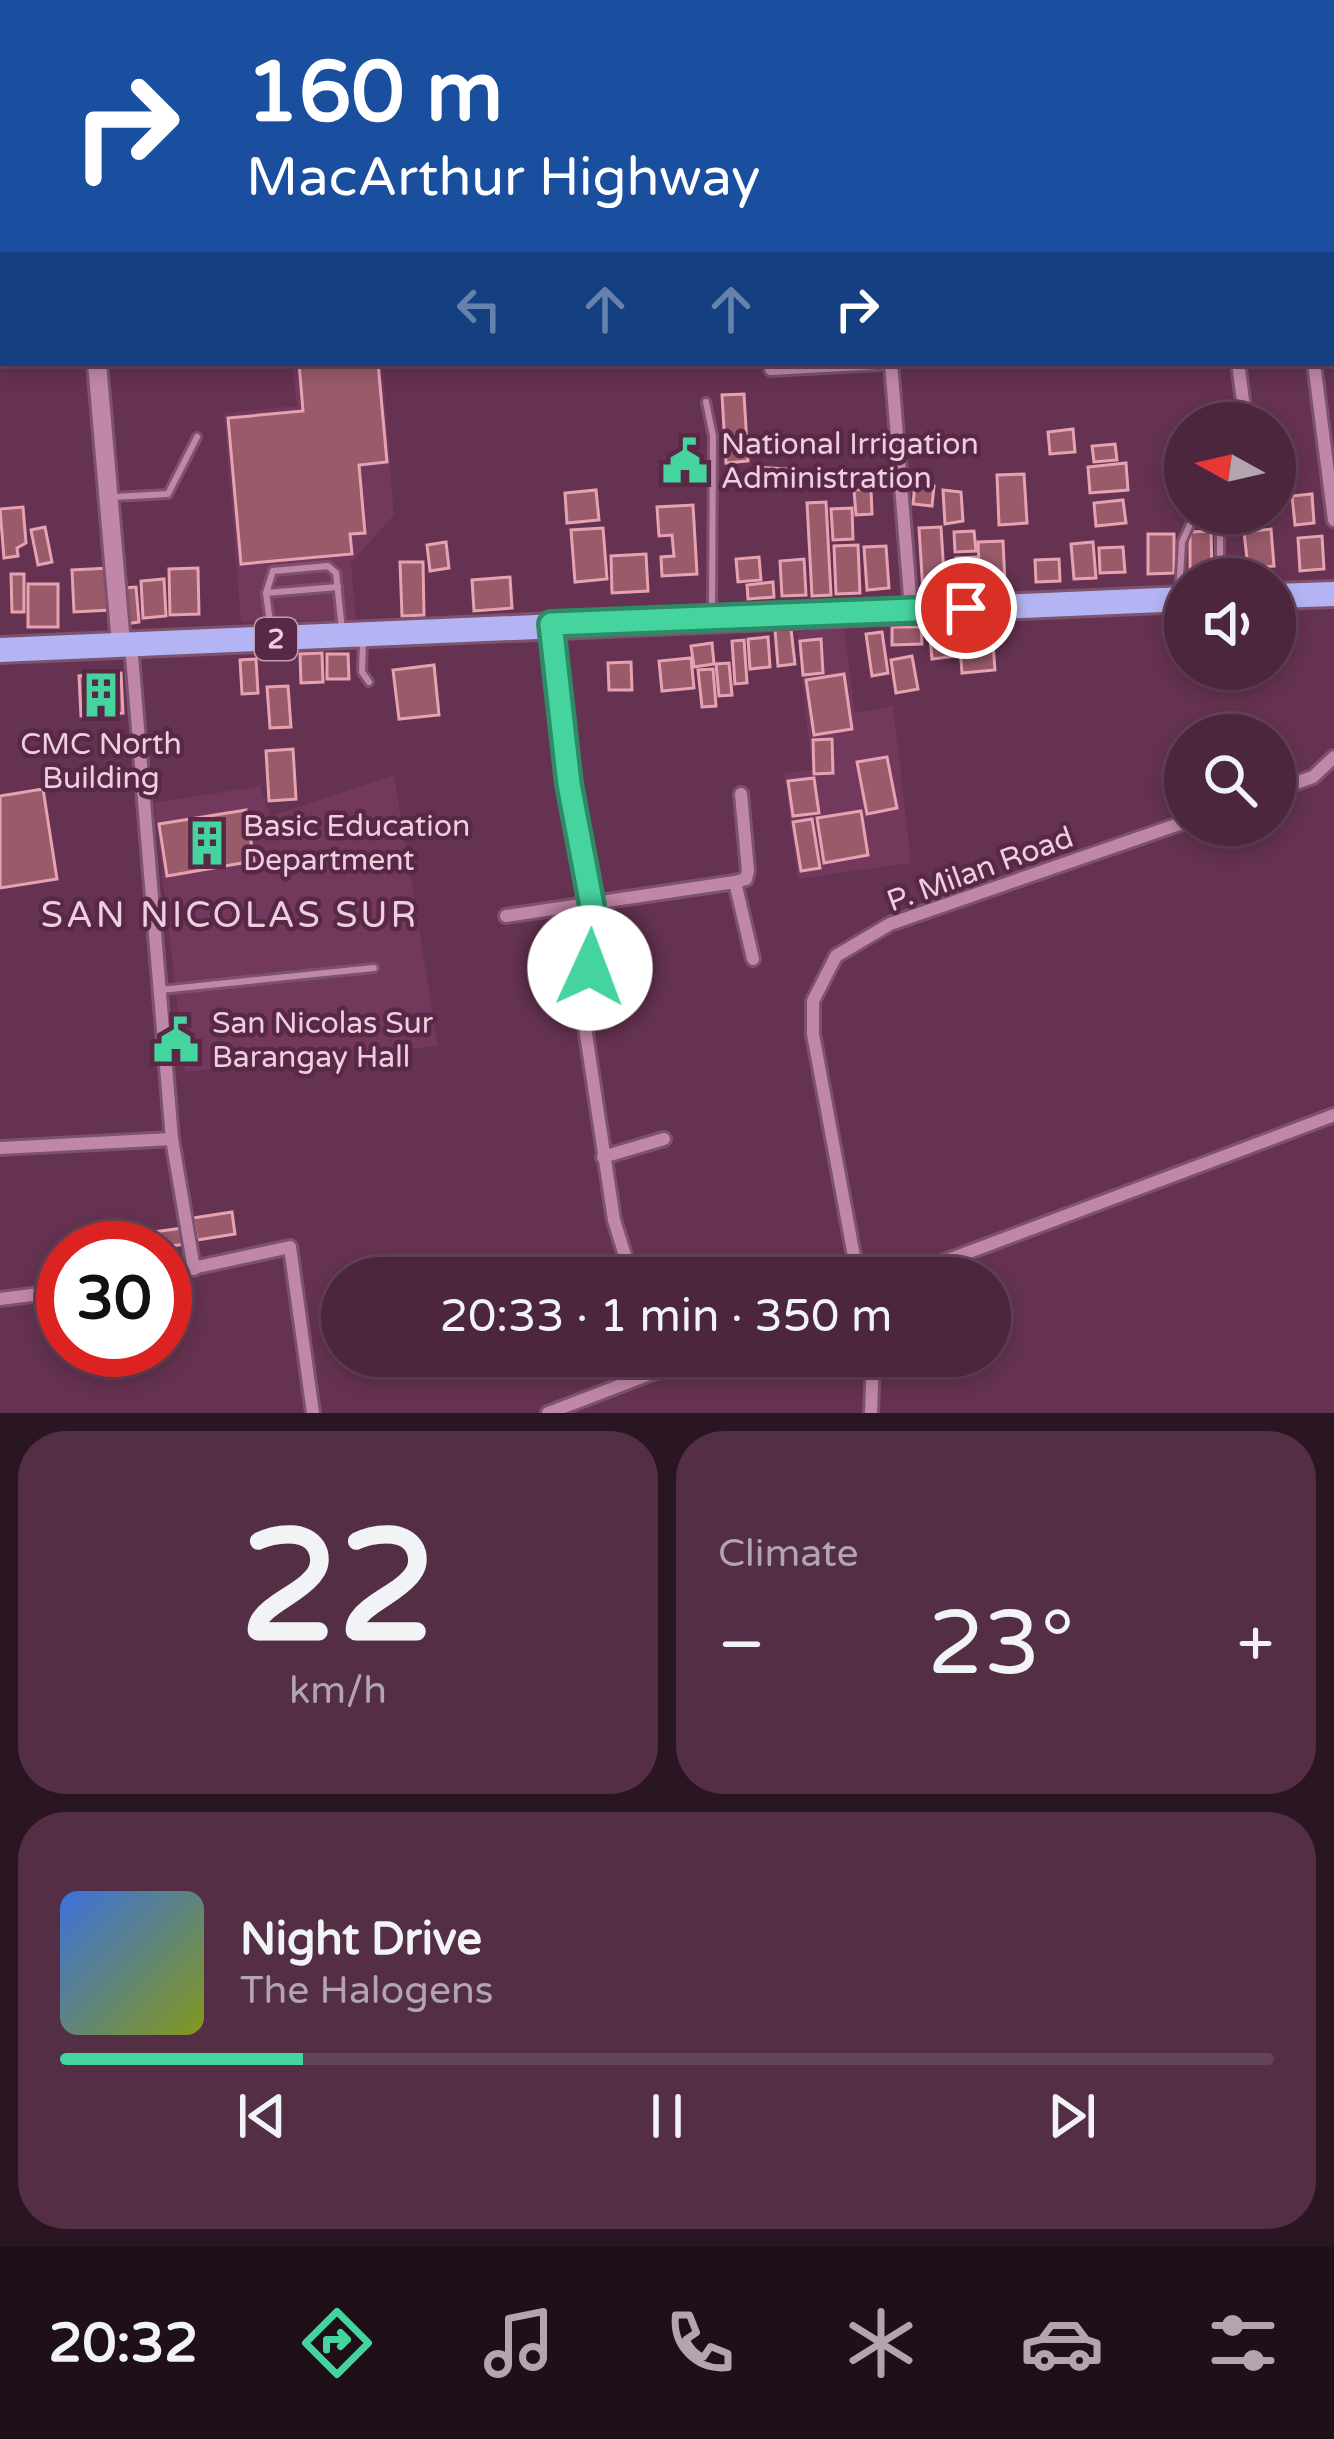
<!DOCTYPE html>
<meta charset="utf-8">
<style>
body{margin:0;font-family:"Varela Round",sans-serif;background:#532e44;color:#f1f3f6;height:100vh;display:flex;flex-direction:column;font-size:45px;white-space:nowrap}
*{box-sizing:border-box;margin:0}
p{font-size:39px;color:#b2a5b0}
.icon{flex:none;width:66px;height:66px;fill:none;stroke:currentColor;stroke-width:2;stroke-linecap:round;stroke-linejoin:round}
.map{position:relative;height:1413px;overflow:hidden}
.sheet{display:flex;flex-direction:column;gap:18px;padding:18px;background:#2a1522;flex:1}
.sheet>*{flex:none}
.hud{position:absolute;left:0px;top:0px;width:1335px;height:366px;box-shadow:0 6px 18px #0003,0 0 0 3px #634357;background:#1a4fa0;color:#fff;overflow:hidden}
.needle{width:78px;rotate:278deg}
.tools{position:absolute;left:1164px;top:402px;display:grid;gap:24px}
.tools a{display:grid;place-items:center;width:132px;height:132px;border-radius:50%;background:#4c263d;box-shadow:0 6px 18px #0003,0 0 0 3px #634357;font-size:60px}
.speed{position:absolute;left:36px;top:1221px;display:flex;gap:24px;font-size:60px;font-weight:700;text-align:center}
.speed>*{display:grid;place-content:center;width:156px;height:156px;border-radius:50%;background:#4c263d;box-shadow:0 6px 18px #0003,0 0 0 3px #634357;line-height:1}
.speed .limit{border:18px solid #d22;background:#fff;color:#111}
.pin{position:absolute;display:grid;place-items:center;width:102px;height:102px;color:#fff;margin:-51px;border:6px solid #fff;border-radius:50%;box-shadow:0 3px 12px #0007}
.me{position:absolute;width:132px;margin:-66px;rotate:2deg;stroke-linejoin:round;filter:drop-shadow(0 0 9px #0008)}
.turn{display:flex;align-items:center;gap:42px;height:252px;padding:0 48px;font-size:54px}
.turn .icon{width:156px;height:156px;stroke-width:2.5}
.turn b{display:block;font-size:84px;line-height:102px}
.lanes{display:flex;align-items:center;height:114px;padding:0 48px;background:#0003;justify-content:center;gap:60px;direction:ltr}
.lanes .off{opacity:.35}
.big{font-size:90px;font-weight:600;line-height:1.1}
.sheet .widget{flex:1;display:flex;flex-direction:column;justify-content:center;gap:18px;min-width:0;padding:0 42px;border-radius:48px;background:#532e44}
.sheet .dial{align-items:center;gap:0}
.dial b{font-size:156px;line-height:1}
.song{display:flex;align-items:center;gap:36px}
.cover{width:144px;height:144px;border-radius:18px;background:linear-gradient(135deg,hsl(220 70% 55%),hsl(70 70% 35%))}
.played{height:12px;border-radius:6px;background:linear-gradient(90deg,#46d49e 20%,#634357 20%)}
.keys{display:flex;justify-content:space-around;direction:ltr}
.heat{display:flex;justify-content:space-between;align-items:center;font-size:66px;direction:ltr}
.sheet .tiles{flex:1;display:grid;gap:18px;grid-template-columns:1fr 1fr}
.widget:last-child{grid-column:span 2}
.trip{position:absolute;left:321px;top:1257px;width:690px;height:120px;border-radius:60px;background:#4c263d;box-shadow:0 6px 18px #0003,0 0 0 3px #634357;font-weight:600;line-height:120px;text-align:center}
.tabs{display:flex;height:192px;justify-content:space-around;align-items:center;background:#1e0f18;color:#b2a5b0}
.tabs .icon{width:84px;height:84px}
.tabs .active{color:#46d49e}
.tabs b{font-size:54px;color:#f1f3f6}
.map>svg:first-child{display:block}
.built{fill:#73395d}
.building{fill:#995a6a;stroke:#e7a2b2;stroke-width:3}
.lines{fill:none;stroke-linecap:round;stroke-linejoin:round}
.lane-casing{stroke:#7d526d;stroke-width:12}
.street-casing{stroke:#7d526d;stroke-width:18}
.secondary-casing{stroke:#7d526d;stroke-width:24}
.highway-casing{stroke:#7d526d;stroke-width:30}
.lane{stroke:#c187a9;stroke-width:6}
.street{stroke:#c187a9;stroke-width:12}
.secondary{stroke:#c187a9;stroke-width:18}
.highway{stroke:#b4b4f4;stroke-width:24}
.route-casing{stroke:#2e8a67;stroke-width:30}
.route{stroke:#46d49e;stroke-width:21}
.labels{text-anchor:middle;stroke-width:9;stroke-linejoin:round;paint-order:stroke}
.shield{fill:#592846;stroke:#c19cb1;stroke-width:3}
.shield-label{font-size:27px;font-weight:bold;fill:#eecedf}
.poi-label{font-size:30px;fill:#eecedf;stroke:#592846;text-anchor:start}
.street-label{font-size:30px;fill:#eecedf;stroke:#592846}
.quarter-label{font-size:36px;letter-spacing:3px;fill:#eecedf;stroke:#592846}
</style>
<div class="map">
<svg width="1334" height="1413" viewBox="0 0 1334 1413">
<rect width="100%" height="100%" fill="#653251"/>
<g class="built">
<polygon points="292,363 382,363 394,515 351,563 356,620 241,621 224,413 297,406"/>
<polygon points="844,627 855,713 893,706 911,863 798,879 784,773 812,770 797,632"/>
<polygon points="394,775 438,1046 185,1072 154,803 260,786 271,816"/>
</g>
<g class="building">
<polygon points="299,363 378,363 387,462 359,465 365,533 350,534 352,554 241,564 228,418 303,411"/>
<polygon points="744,394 748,461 726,463 722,395"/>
<polygon points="1073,429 1075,452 1050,454 1048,432"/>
<polygon points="1115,444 1117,460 1094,462 1092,446"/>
<polygon points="1126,463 1128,490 1090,493 1088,467"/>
<polygon points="756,467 786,469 785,487 755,485"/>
<polygon points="1024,474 1027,523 999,525 997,475"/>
<polygon points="915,484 934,486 932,506 913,504"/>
<polygon points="871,489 872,514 856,515 854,490"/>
<polygon points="596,490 599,520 567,523 565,493"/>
<polygon points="943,490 961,492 963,521 945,524"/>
<polygon points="1312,494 1314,523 1295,525 1292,496"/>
<polygon points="1123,500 1126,523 1096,526 1094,503"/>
<polygon points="826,502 831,595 812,596 807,503"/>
<polygon points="693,505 697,574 662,576 661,557 674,556 672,535 659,536 657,507"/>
<polygon points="23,507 26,543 17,548 18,556 4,558 0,509"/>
<polygon points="852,508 853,539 833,540 831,509"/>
<polygon points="45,527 52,562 38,565 31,530"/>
<polygon points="941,527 945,590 923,592 919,528"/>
<polygon points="603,528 607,579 575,582 571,530"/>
<polygon points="1271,529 1274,566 1248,568 1244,532"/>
<polygon points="974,531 976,551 955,552 954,532"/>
<polygon points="1211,531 1212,571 1190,571 1190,532"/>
<polygon points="1148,534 1174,534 1174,573 1148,574"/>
<polygon points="1322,536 1324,569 1300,571 1298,538"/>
<polygon points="1003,541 1005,582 980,583 978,542"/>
<polygon points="446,542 449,568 430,571 427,545"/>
<polygon points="1093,542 1096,578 1074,579 1071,544"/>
<polygon points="858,545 860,593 836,594 834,546"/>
<polygon points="886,546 889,588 867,590 864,547"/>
<polygon points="1123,547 1125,572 1100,573 1099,548"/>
<polygon points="646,554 648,591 612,593 611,556"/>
<polygon points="759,557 761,580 738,582 736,559"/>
<polygon points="976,557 978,580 957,581 956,558"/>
<polygon points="804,559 806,595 782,596 780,561"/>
<polygon points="1059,559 1060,581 1036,582 1035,560"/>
<polygon points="400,562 423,562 424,615 402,616"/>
<polygon points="109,568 111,610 74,612 72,570"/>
<polygon points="198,568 199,614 170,615 169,569"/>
<polygon points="11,574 24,574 24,612 12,612"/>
<polygon points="510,577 512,608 474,611 472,580"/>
<polygon points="164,579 166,616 143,618 141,581"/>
<polygon points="773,582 774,597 748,599 747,585"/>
<rect x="28" y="584" width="30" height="43"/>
<polygon points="136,587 139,622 126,624 123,588"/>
<polygon points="892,627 921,627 922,644 892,645"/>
<polygon points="791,629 795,664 778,666 775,630"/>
<polygon points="992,631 995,670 962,673 959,633"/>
<polygon points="882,632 888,673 872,676 866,634"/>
<polygon points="954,636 956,656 932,659 930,638"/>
<polygon points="768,637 770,667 750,669 748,639"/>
<polygon points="821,639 823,673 803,675 800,641"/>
<polygon points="744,640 747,683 735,684 732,641"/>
<polygon points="712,643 714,664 694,667 691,646"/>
<polygon points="322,653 323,682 301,683 300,654"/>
<polygon points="327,654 348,654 349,679 327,679"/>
<polygon points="912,656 918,689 896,693 891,660"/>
<polygon points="691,658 694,688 662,691 659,661"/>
<polygon points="256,659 258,693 242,694 240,660"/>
<polygon points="631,662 632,690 609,690 608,663"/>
<polygon points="729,663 732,695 719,696 716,664"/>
<polygon points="434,665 439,715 399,719 393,670"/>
<polygon points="713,669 716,706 702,707 698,670"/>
<polygon points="121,673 123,713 81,716 79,676"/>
<polygon points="844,674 852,729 814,735 806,680"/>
<polygon points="288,686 291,727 270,728 267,687"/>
<polygon points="832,739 833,773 814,774 813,740"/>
<polygon points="293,749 296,799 269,801 266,751"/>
<polygon points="887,757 897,808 867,814 857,762"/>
<polygon points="814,778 819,813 793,816 788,781"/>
<polygon points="43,789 57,879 0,888 0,796"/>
<polygon points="246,810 254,861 167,876 159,824"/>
<polygon points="861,811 868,855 824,863 817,818"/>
<polygon points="812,819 820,868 801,871 793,822"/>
<polygon points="232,1212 235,1234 197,1240 193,1218"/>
<polygon points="183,1228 186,1244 155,1248 153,1232"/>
</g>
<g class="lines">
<g class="lane-casing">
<g id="lane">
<polyline points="706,402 713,436 712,614"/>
<polyline points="113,497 168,494 197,437"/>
<polyline points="266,593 338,587"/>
<polyline points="1179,593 1182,542 1193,518 1213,522 1220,531 1220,579"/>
<polyline points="271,630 266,593 273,571 328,566 336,573 342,630"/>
<polyline points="363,640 362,672 369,682"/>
<polyline points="160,990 374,968"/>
</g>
</g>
<g class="street-casing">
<g id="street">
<polyline points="1262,0 1263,3"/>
<polyline points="0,135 3,135"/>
<polyline points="1332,139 1334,139"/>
<polyline points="1332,309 1334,308"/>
<polyline points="891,363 911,609"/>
<polyline points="1238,363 1246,423"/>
<polyline points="1314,363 1334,520"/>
<polyline points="771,369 879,363"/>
<polyline points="551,624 569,784 592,906 585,1027 614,1220 632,1278"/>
<polyline points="131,644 172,1139 194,1269"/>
<polyline points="1275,790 1313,777 1334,757"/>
<polyline points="735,882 746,879 748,871 741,794"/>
<polyline points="506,916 735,882 753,959"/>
<polyline points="0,1148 172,1139"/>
<polyline points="603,1157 664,1139"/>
<polyline points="165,1274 290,1247 313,1413"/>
<polyline points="858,1278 813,1034 813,1001 836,956 890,924 1185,822"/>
<polyline points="900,1278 1334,1115"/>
<polyline points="0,1299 63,1291"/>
<polyline points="548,1413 697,1356"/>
<polyline points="871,1413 873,1356"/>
</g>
</g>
<g class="secondary-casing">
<g id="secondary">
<polyline points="34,0 35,3"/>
<polyline points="97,363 121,644"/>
</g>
</g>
<g class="highway-casing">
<g id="highway">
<polyline points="1275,596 1334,594"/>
<polyline points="0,650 1185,599"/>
</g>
</g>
<use href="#lane" class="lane"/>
<use href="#street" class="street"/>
<use href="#secondary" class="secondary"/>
<use href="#highway" class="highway"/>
</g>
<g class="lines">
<g class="route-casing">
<polyline id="route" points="590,968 592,906 569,784 551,624 966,608"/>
</g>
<use href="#route" class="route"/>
</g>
<defs>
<g id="civic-bare" transform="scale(3.6)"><path d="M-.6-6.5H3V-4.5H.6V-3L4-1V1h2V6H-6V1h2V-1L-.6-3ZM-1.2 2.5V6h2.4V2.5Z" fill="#46d49e" stroke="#592846" stroke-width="2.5" paint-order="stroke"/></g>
<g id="building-bare" transform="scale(3.6)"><path d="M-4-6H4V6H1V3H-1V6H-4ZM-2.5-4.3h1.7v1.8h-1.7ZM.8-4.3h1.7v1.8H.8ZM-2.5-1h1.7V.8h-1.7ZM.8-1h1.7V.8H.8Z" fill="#46d49e" stroke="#592846" stroke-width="2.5" paint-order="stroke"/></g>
</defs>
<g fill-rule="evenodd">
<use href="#civic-bare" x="685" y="461"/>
<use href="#building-bare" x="101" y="695"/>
<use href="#building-bare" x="207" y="843"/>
<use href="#civic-bare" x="176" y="1040"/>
</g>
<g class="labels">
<rect class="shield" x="255" y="618" width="42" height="42" rx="9"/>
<g class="shield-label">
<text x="276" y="648">2</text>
</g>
<g class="poi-label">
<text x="721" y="454">National Irrigation<tspan x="721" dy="34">Administration</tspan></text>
<text x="101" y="754" text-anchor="middle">CMC North<tspan x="101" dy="34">Building</tspan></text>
<text x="243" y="836">Basic Education<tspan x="243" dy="34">Department</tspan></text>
<text x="212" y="1033">San Nicolas Sur<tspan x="212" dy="34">Barangay Hall</tspan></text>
</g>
<g class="street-label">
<text transform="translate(980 869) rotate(-20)" y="10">P. Milan Road</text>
</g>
<g class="quarter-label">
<text x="230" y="927">SAN NICOLAS SUR</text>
</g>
</g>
</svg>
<div class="tools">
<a><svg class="needle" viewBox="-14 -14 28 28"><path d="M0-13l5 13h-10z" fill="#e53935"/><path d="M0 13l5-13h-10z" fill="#b2a5b0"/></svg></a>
<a><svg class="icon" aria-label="sound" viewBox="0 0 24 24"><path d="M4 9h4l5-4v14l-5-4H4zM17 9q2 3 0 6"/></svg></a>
<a><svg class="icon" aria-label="search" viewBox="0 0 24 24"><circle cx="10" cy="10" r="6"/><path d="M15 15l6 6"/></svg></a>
</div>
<div class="speed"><div class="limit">30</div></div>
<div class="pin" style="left:966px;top:608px;background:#d93025"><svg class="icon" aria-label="arrive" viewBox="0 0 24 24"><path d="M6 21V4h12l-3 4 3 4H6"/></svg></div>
<svg class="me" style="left:590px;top:968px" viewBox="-20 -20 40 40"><circle r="19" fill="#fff"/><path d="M0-13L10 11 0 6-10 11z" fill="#46d49e"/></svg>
<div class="trip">20:33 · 1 min · 350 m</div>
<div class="hud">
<div class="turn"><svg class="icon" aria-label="right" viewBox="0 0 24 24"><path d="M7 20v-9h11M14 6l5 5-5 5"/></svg><div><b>160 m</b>MacArthur Highway</div></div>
<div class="lanes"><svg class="icon off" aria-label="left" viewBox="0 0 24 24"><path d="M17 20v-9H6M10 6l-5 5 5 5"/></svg><svg class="icon off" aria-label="ahead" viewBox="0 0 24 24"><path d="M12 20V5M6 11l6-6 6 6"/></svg><svg class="icon off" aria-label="ahead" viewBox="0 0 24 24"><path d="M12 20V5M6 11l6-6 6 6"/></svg><svg class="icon" aria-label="right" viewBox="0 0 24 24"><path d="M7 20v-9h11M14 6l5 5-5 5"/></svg></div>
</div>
</div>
<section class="sheet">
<div class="tiles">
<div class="widget dial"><b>22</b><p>km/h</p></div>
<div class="widget"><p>Climate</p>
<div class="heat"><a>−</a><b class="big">23°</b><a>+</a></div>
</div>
<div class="widget">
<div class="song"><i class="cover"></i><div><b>Night Drive</b><p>The Halogens</p></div></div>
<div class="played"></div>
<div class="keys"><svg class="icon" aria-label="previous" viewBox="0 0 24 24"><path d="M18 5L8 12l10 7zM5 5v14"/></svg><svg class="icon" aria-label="pause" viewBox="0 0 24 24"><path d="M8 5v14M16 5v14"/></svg><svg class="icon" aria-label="next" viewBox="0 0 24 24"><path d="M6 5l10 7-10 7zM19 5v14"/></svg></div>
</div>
</div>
</section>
<nav class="tabs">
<b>20:32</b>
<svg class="icon active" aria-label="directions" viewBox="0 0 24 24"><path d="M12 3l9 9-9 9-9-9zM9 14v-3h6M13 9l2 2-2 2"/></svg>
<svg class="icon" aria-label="music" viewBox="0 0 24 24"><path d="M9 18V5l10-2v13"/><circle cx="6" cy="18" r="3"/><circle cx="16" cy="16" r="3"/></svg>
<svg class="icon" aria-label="phone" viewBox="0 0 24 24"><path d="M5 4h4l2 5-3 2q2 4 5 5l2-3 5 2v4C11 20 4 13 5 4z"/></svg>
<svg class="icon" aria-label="climate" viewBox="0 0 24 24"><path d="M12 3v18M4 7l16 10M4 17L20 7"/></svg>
<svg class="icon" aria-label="car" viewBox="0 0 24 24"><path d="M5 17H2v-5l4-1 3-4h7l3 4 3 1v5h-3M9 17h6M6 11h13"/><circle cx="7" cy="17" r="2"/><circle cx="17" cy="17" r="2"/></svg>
<svg class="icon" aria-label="filters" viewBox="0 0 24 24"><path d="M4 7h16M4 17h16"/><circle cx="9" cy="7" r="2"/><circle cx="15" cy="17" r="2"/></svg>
</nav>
